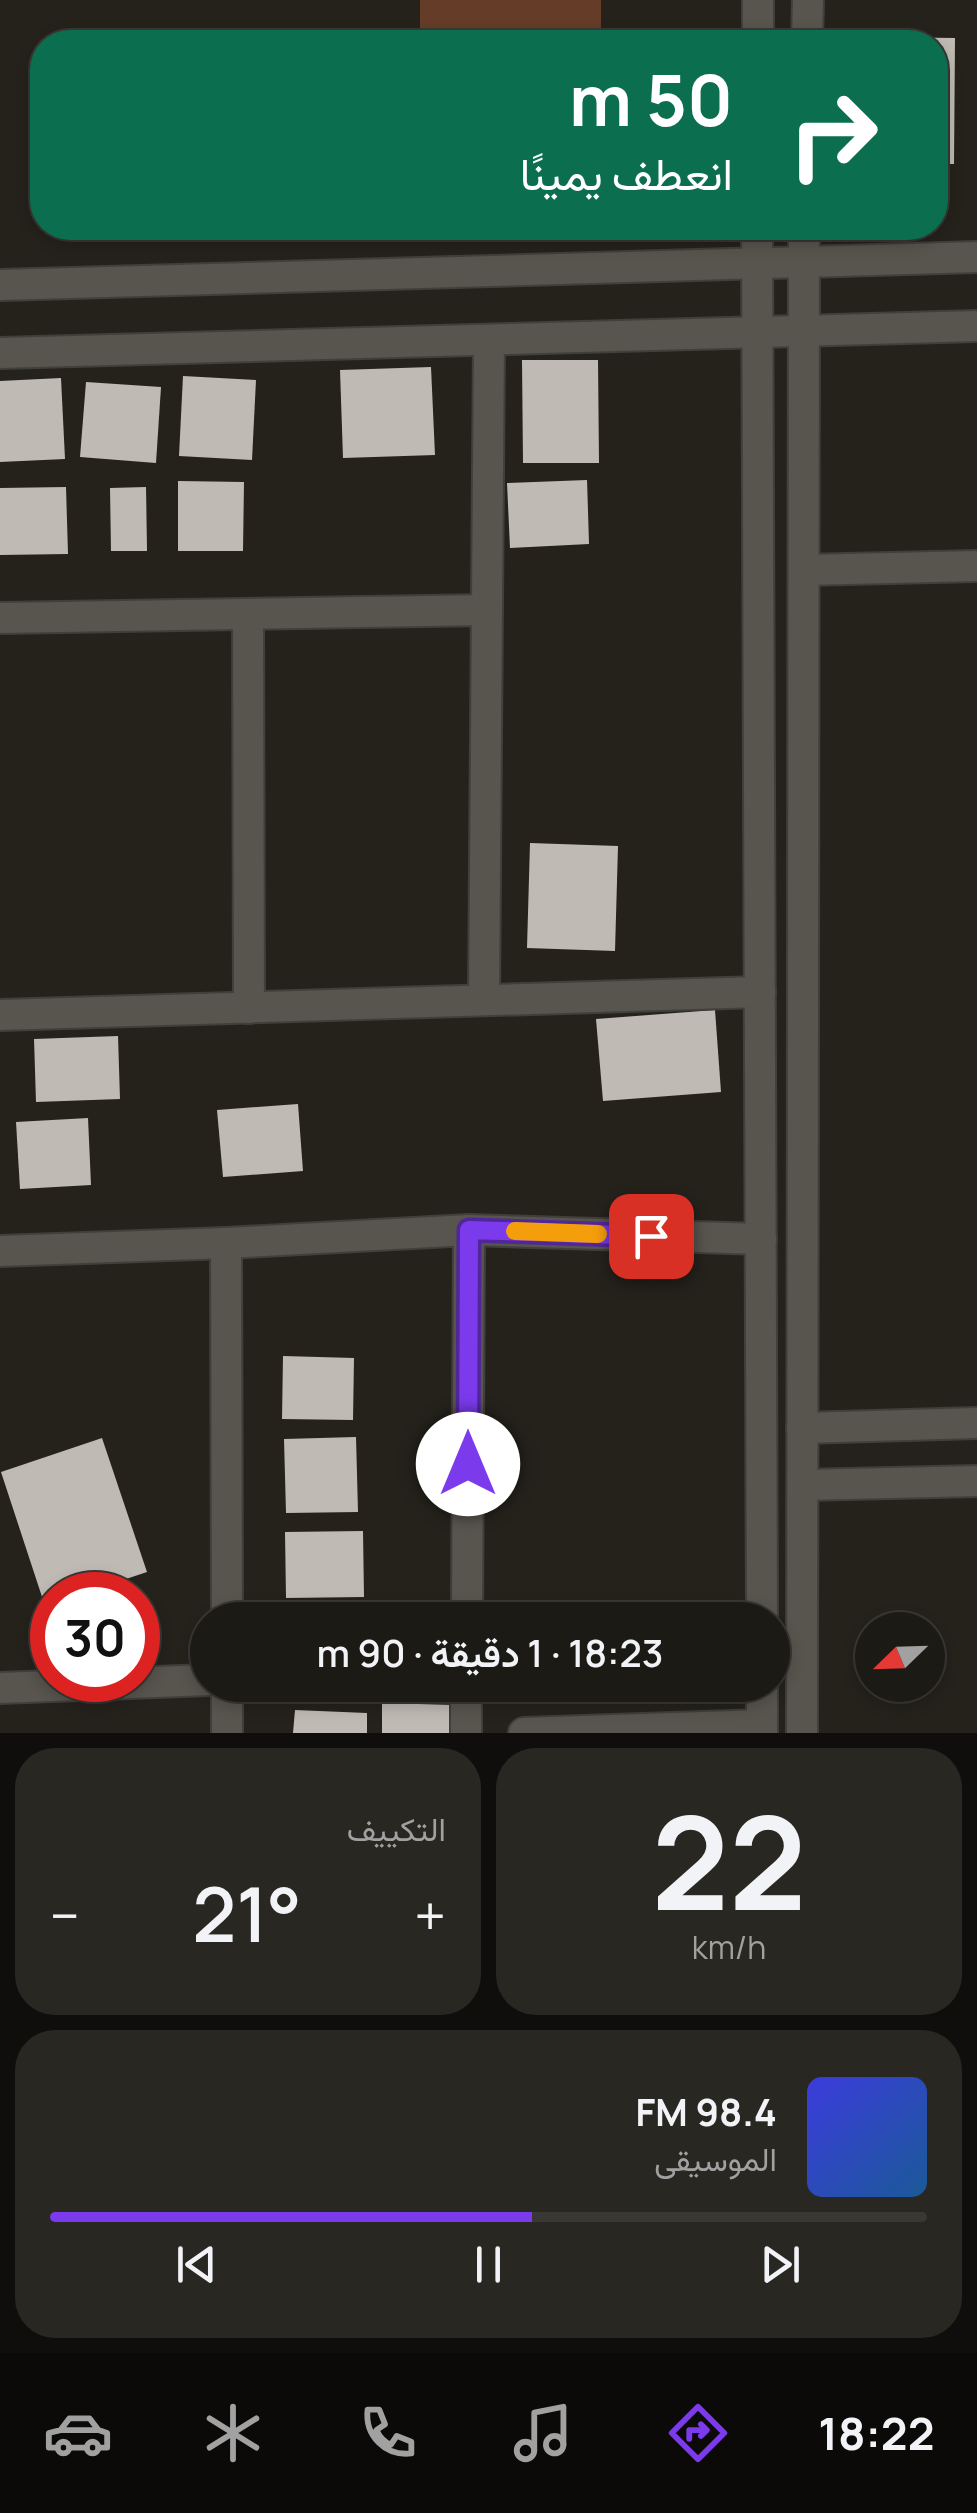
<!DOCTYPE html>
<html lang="ar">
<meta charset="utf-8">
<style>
body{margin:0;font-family:Manrope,Vazirmatn,sans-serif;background:#292722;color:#f1f3f6;direction:rtl;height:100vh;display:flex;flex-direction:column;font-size:38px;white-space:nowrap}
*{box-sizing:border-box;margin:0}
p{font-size:32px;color:#a0a1a0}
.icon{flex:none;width:55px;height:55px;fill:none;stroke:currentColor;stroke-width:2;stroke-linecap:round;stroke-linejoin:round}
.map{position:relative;height:1733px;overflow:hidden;direction:ltr}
.panel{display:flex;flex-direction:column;gap:15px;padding:15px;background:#0f0e0c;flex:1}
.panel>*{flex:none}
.top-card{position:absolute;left:30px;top:30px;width:918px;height:210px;border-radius:40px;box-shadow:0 5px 15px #0003,0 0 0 2px #3a3834;direction:rtl;background:#0b6e4f;color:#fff;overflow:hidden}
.needle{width:65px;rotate:247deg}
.buttons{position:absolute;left:855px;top:1612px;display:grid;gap:20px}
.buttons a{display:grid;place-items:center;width:90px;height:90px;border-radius:50%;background:#1c1a15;box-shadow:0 5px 15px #0003,0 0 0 2px #3a3834;font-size:50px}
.speed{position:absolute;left:30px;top:1572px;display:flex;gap:20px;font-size:50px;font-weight:700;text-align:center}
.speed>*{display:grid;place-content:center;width:130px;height:130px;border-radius:50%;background:#1c1a15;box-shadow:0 5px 15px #0003,0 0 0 2px #3a3834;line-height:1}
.speed .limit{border:15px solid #d22;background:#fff;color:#111}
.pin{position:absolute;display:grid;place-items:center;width:85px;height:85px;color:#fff;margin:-42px;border-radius:20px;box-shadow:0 5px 15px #0006}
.me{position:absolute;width:110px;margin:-55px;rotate:0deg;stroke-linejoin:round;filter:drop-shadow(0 0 8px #0008)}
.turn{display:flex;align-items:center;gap:35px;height:210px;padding:0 50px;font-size:45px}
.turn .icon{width:130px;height:130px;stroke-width:2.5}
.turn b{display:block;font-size:70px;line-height:85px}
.big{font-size:75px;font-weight:600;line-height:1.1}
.panel .widget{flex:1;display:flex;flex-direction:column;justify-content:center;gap:15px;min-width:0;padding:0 35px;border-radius:40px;background:#292722}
.panel .dial{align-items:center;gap:0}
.dial b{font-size:130px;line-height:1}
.song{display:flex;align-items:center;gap:30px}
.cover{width:120px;height:120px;border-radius:15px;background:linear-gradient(135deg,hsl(240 70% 55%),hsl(210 70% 35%))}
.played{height:10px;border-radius:5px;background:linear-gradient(90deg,#7c3aed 55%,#3a3834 55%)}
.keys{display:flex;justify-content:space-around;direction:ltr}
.heat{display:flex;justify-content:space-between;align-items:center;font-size:55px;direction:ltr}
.panel .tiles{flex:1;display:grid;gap:15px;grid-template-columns:1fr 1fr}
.widget:last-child{grid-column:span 2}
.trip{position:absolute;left:190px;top:1602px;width:600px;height:100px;border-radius:50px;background:#1c1a15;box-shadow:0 5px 15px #0003,0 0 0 2px #3a3834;font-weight:600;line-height:100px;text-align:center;direction:rtl}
.tabs{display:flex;height:160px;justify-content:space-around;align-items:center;background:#0b0a08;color:#a0a1a0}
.tabs .icon{width:70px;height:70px}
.tabs .selected{color:#7c3aed}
.tabs b{font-size:45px;color:#f1f3f6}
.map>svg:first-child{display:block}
.green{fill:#643c28}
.building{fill:#c0bab4}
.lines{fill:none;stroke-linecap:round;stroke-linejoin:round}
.minor-casing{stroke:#413f3b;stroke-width:34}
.minor{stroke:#58544e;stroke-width:30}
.route-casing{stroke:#51269a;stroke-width:25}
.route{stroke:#7c3aed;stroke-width:18}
.slow{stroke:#f59e0b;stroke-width:18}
</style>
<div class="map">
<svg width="977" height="1733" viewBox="0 0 977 1733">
<rect width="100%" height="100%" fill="#25221c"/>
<rect class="green" x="420" y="0" width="181" height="42"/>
<g class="building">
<polygon points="879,37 955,38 954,164 935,164 935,42 879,42"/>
<polygon points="522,360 598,360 599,463 523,463"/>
<polygon points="431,367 435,455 343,458 340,370"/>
<polygon points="183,376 256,380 252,460 179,456"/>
<polygon points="61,378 65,459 0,462 0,381"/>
<polygon points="86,382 161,387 156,463 80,457"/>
<polygon points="587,480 589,544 510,548 507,483"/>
<polygon points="178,481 244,482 243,551 178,551"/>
<polygon points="66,487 68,554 0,555 0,488"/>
<polygon points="146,487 147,551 111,551 110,488"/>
<polygon points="530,843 618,846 615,951 527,948"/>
<polygon points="715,1010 721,1092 603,1101 596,1019"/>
<polygon points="118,1036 120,1099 36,1102 34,1039"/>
<polygon points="298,1104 303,1171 223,1177 217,1110"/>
<polygon points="88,1118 91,1185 20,1189 16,1122"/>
<polygon points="283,1356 354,1358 353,1420 282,1419"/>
<polygon points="356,1437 358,1512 286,1513 284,1439"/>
<polygon points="102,1438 147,1572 78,1595 52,1595 52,1603 45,1606 1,1472"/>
<polygon points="363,1531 364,1597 286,1598 285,1532"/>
<polygon points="382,1703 454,1705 454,1733 382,1733"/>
<polygon points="295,1710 367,1713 367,1733 293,1733"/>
</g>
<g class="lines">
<g class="minor-casing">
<g id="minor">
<polyline points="758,42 758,0"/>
<polyline points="807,42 808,0"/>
<polyline points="757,228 762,1620"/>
<polyline points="0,285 977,257"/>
<polyline points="0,353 977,326"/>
<polyline points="804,570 977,566"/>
<polyline points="248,614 249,1008"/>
<polyline points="0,618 487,610"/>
<polyline points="484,1000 489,340"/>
<polyline points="0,1015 760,992"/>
<polyline points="226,1243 227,1620"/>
<polyline points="0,1251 226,1243 469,1230 761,1239"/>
<polyline points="802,1428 977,1423"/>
<polyline points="803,1485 977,1481"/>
<polyline points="467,1620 469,1230"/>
<polyline points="227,1685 227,1733"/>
<polyline points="762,1685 762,1733"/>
<polyline points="0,1688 208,1680"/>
<polyline points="466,1733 466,1685"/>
<polyline points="524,1733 762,1725"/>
<polyline points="802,1733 804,228"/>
</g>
</g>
<use href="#minor" class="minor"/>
</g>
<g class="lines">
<g class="route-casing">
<polyline id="route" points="468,1464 469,1230 651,1236"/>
</g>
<use href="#route" class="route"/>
<polyline class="slow" points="515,1231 598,1234"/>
</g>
</svg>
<div class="buttons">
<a><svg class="needle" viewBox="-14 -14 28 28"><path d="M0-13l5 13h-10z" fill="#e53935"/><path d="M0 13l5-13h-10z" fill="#a0a1a0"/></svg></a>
</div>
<div class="speed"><div class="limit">30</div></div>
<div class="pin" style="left:651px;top:1236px;background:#d93025"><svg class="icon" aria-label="arrive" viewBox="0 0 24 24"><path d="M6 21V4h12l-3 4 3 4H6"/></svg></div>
<svg class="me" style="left:468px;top:1464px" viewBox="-20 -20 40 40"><circle r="19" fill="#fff"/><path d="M0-13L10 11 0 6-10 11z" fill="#7c3aed"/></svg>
<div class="trip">18:23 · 1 دقيقة · 90 m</div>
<div class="top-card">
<div class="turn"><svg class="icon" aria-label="right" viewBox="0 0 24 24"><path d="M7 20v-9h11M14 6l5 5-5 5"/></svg><div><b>50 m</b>انعطف يمينًا</div></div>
</div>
</div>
<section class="panel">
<div class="tiles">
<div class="widget dial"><b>22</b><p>km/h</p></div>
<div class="widget"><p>التكييف</p>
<div class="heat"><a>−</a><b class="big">21°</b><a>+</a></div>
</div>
<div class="widget">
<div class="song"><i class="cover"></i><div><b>98.4 FM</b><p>الموسيقى</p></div></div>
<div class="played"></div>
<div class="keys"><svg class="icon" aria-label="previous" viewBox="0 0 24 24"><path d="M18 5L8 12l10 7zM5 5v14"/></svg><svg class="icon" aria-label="pause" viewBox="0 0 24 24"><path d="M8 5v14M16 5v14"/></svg><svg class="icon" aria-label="next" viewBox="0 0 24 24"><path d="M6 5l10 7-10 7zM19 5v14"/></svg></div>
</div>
</div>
</section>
<nav class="tabs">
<b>18:22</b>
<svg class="icon selected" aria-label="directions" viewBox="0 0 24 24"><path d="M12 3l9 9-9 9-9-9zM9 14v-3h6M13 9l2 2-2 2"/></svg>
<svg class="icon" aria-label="music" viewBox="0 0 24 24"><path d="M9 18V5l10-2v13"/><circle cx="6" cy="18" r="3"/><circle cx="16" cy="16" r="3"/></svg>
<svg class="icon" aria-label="phone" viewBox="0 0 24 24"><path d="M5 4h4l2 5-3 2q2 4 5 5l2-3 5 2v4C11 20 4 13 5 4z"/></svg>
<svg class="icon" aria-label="climate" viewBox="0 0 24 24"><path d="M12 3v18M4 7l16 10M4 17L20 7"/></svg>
<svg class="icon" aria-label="car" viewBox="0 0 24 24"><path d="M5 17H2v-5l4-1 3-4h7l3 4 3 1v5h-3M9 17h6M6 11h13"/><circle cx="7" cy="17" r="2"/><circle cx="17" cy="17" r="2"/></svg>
</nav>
